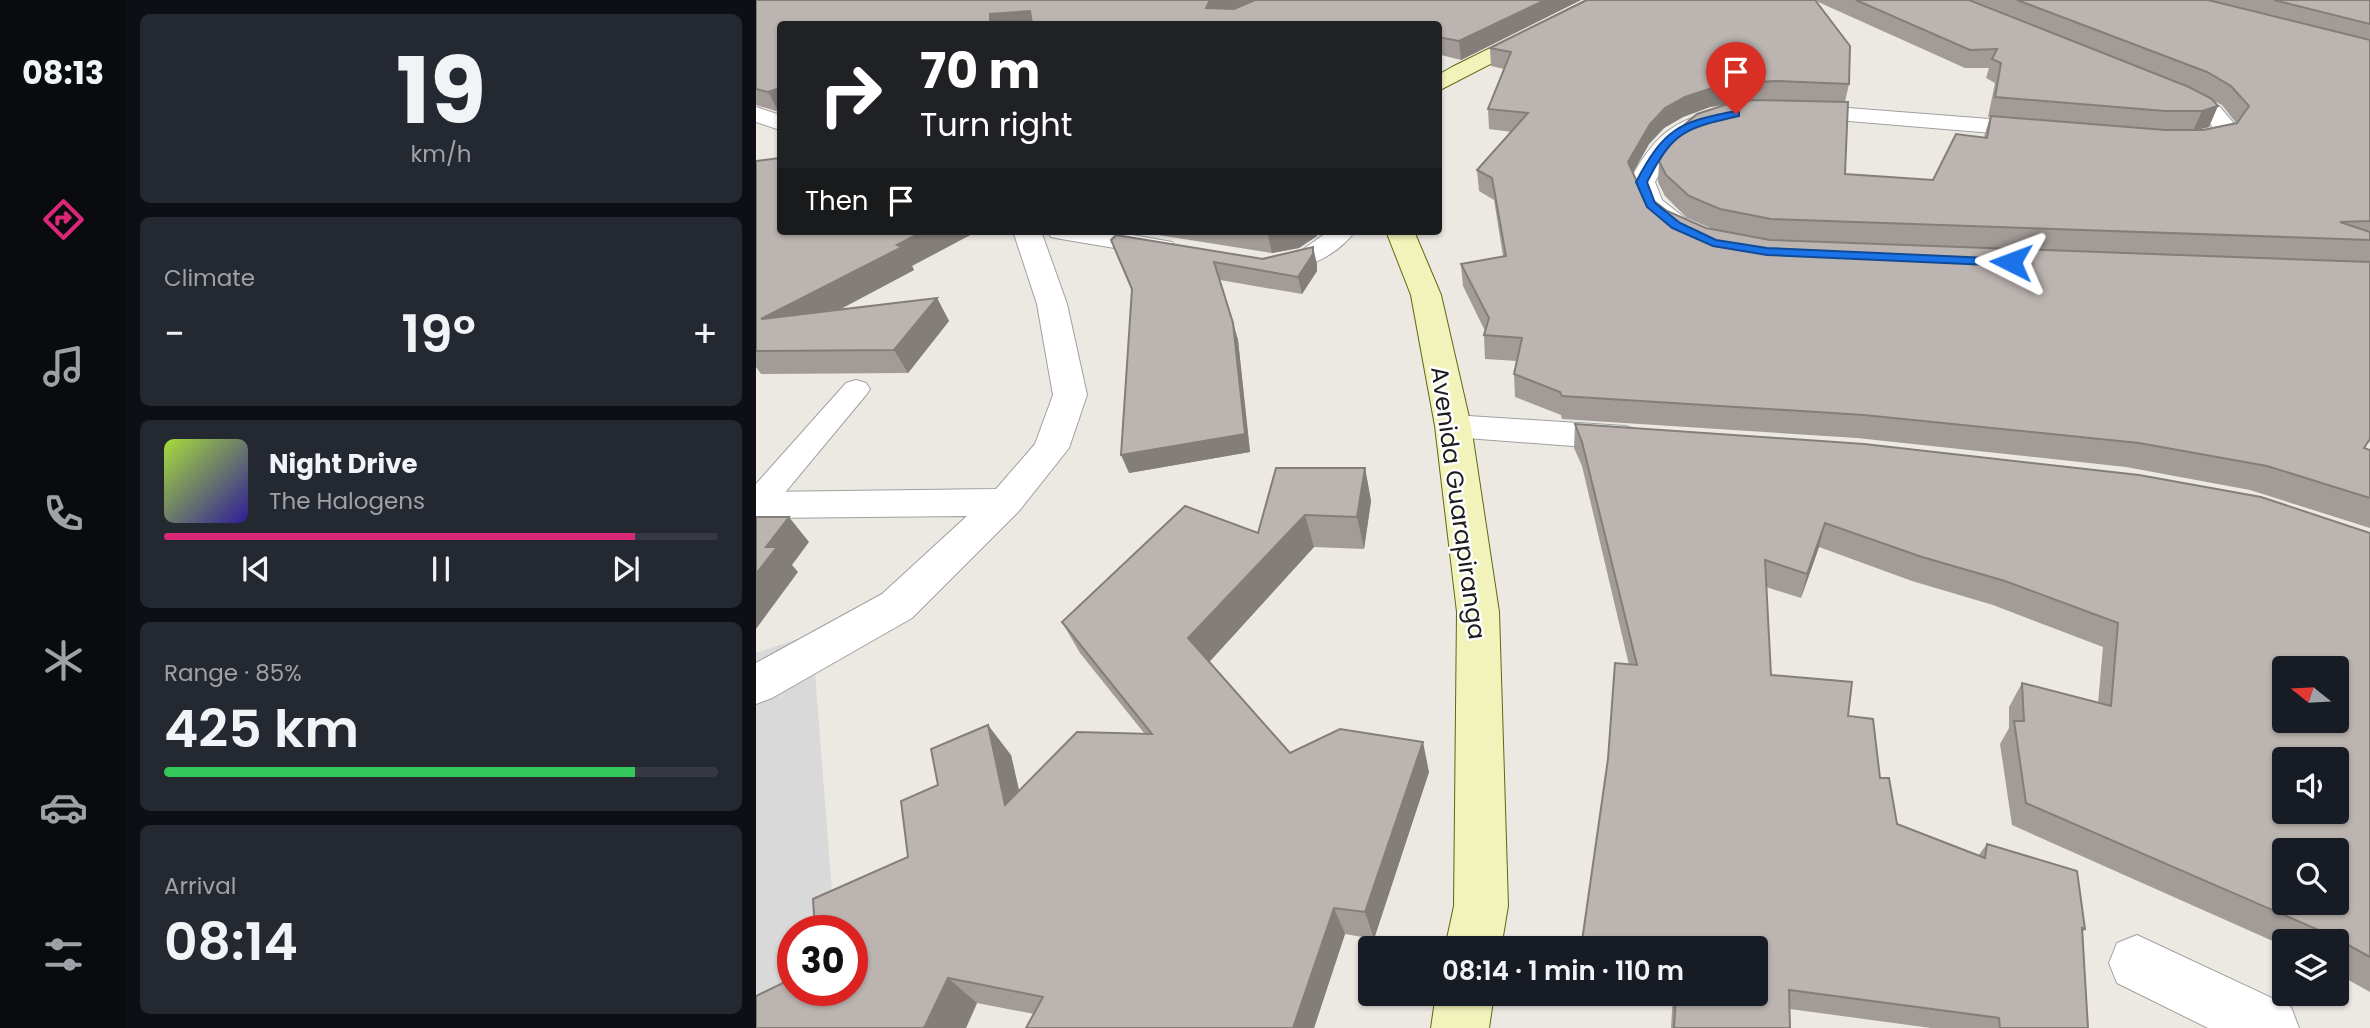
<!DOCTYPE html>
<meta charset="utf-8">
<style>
body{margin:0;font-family:Poppins,sans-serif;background:#242831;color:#f1f3f6;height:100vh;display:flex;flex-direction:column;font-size:26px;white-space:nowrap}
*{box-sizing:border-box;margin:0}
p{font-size:23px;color:#9ea1a6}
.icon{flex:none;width:38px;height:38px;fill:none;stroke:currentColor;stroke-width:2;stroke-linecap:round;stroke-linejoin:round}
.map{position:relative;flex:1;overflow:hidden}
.drawer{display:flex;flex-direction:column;gap:14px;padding:14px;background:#0d0f14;width:630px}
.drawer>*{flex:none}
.hud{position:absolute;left:21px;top:21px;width:665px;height:214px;border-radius:7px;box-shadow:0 2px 5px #0004;background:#202124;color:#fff;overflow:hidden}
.needle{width:46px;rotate:288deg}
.controls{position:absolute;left:1516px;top:656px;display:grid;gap:14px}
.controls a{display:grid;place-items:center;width:77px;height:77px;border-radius:7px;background:#171b24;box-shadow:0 2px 5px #0004;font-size:35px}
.speed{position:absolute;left:21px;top:915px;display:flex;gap:14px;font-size:35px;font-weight:700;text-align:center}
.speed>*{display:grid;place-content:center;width:91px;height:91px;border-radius:50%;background:#171b24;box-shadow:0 2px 5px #0004;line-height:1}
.speed .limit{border:10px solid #d22;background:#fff;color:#111}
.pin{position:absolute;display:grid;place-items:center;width:60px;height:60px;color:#fff;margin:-72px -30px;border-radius:50% 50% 50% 0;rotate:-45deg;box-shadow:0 0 7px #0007}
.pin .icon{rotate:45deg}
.me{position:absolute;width:77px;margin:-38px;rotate:273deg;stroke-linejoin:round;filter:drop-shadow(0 0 5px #0008)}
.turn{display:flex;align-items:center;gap:24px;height:147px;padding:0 28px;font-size:32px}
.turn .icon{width:91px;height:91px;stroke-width:2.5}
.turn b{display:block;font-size:49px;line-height:60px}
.then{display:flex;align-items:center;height:66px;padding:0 28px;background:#0003;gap:14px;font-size:26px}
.big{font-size:52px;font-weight:600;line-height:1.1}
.drawer .card{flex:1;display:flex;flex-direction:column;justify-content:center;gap:10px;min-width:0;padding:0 24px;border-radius:10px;background:#242831}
.drawer .dial{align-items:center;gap:0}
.dial b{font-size:91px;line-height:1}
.song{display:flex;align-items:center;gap:21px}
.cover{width:84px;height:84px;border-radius:10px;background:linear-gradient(135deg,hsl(80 70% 55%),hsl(250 70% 35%))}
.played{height:7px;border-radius:4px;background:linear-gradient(90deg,#db2777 85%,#363941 85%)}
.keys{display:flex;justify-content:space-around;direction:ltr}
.heat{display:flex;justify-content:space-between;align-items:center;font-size:38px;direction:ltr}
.charge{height:10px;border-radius:5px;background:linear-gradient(90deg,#34c759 85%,#363941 0)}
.trip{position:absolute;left:602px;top:936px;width:410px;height:70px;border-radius:7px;background:#171b24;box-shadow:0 2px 5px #0004;font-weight:600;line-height:70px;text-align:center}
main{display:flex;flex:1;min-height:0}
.tabs{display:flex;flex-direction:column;width:126px;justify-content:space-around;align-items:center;background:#090b0e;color:#9ea1a6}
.tabs .icon{width:49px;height:49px}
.tabs .selected{color:#db2777}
.tabs b{font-size:32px;color:#f1f3f6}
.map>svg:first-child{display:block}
.residential{fill:#dad9d9}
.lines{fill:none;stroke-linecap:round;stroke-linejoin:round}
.lane-casing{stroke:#a0a0a0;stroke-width:2}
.street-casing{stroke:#a0a0a0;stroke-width:2}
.secondary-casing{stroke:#626710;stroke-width:2}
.lane{fill:#fff;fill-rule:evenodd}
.street{fill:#fff;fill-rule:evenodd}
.secondary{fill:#f2f2bb;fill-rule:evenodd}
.wall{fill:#a29b97;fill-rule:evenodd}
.shaded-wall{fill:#847e7b}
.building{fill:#bcb4b0;stroke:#847e7b;stroke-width:2;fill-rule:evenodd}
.route{fill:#1a73e8;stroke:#114b97;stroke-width:2}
.labels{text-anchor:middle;stroke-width:5;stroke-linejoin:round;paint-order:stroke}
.street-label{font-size:24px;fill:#1c1c1c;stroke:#fff}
</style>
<main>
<nav class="tabs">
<b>08:13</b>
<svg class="icon selected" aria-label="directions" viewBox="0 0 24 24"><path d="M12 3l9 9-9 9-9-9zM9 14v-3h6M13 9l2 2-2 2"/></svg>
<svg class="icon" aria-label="music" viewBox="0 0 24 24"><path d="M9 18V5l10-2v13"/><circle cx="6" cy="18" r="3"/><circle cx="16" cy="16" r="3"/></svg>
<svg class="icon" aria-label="phone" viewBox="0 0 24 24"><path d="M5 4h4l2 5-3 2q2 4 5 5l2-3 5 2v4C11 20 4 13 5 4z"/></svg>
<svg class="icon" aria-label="climate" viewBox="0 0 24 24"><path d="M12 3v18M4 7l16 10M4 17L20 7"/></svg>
<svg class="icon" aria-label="car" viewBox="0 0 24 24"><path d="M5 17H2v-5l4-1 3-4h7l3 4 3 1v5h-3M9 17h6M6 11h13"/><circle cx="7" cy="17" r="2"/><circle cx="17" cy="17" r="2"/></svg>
<svg class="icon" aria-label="filters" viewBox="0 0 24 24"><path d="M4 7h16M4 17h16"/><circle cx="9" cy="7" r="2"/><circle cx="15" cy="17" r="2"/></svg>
</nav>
<section class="drawer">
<div class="card dial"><b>19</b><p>km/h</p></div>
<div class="card"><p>Climate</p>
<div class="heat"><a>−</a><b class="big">19°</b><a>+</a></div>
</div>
<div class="card">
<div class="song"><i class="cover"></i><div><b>Night Drive</b><p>The Halogens</p></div></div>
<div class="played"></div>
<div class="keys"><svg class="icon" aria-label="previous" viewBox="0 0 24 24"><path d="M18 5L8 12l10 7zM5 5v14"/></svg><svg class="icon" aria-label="pause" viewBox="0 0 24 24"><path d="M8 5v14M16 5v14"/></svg><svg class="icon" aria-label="next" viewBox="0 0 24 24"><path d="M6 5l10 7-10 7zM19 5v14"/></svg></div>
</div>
<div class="card"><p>Range · 85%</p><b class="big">425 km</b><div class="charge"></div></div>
<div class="card"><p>Arrival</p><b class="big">08:14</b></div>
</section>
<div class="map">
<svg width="1614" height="1028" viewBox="0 0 1614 1028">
<rect width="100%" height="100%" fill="#ece9e3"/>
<polygon class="residential" points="56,634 79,931 37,931 37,990 0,1028 0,653"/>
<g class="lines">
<g class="lane-casing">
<g id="lane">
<path d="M573 231H599C581 257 538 277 506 269L503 264 506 259 546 250Z"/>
<polygon points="100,380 110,383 114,389 110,395 12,513 0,517 0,484 90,383"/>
</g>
</g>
<g class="street-casing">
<g id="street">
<polygon points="1414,84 1464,107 1480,126 1470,141 1437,148 1413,146 1409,141 1413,136 1454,131 1456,126 1448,117 1406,96 1403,91 1406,86"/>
<polygon points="1041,104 1284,123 1292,125 1296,130 1292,135 1284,137 1033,116 1030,111 1033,106"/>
<polygon points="0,107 24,115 24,130 0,122"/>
<path d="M971 108 979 110 982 115 979 120C934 131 920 141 899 182L906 200 943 229 939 235C920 239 897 223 885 208 879 201 877 190 873 182 900 133 917 120 971 108Z"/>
<polygon points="257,231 285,231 311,304 331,395 313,448 263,511 156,618 16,698 0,704 0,663 126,594 211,516 0,518 0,492 240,489 279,444 297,395 281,304"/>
<polygon points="291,231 354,231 416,242 420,248 416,254 406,256 305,239 295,237"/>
<polygon points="697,415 869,426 882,430 887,438 882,446 869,450 697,437 685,434 679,426 685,418"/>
<polygon points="1381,935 1535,1007 1543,1028 1452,1028 1361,983 1353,963 1361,943"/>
</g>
</g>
<g class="secondary-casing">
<g id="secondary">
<polygon points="831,0 854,0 851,4 682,91 682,75 696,67"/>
<polygon points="630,231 658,231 685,295 715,426 743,612 752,906 745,948 689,948 698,906 701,612 679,426 655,295"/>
<polygon points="680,994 738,994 733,1028 675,1028"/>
</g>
</g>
<use href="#lane" class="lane"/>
<use href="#street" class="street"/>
<use href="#secondary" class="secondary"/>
</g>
<g class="wall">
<polygon points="0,0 825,0 705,60 685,55 682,57 682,24 24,24 24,111 23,112 0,105"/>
<path d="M831 0H1614V439L1608 448 1614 450V528L1494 490 1370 467 1101 438 806 419 805 415 759 397 758 374 761 361 729 359 728 335 729 331 707 286 705 264 747 256 738 200 723 191 721 170 756 132 733 129 732 109 748 69 735 66 734 48ZM1060 1 1209 68H1233L1230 78 1239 83 1232 117H1234L1228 137 1177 180 1089 174V102L1093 84ZM1456 100 1466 105 1480 123 1447 130H1441L1453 127ZM968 105 903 161 902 182 909 196 931 218 957 229 950 228 911 211 894 198 881 182 877 173 893 144 908 128 927 117 954 107Z"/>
<polygon points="0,161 156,266 158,270 83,310 181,298 193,321 152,373 5,374 0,367"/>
<polygon points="377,231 561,231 561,236 543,248 516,253"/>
<polygon points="355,240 507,259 561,264 561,271 546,294 464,280 482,340 494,452 373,473 376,291"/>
<polygon points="819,424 1614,533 1614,992 1580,973 1580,942 1528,942 1528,946 1256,825 1244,744 1253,728 1253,707 1266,683 1342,703 1347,647 1237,605 1156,581 1063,547 1045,598 1010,587 1015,675 1092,716 1124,778 1141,824 1222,856 1231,844 1329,929 1327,932 1332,1028 1175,1028 1034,1009 1034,1028 915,1028 917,994 999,994 873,665 826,466 818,448"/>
<polygon points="609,468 615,501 608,549 558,547 453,662 534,753 673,772 618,939 589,934 558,1028 270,1028 278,1014 221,1003 210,1028 0,1028 96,990 152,857 255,755 263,791 388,733 324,653 306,622 502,533"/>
</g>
<g class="shaded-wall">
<polygon points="454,0 499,0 458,18 450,8"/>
<polygon points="789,0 825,0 705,60 703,41"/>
<polygon points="274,11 279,24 234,24 234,14"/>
<polygon points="682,37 685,55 682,57"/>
<polygon points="987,83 984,102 954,107 927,117 908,128 893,144 871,183 872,162 894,124 909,108 929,97 956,88"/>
<polygon points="24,88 24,111 23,112 12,92"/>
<polygon points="1462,106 1453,127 1437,131 1446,111"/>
<polygon points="168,231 222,231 156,266 158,270 22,342 5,319"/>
<polygon points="511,231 561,231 561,236 543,248 516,253"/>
<polygon points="557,247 561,264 561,271 546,294 542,277"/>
<polygon points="181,298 193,321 152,373 138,350"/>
<polygon points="477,323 482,340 494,452 373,473 365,455"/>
<polygon points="609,468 615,501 608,549 601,517"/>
<polygon points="549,515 558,547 446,670 432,638"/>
<polygon points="33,517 53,542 36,565 42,572 0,629 0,574 10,547"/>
<polygon points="1069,523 1063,547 1045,598 1051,574"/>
<polygon points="232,725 255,755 273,834 249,805"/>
<polygon points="667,742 673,772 618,939 609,912"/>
<polygon points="578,908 589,934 558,1028 537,1028"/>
<polygon points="192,978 221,1003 210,1028 168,1028"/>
</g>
<g class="building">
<polygon points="0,0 454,0 450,8 478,9 499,0 789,0 703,41 682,37 682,24 276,24 274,11 234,14 234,24 24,24 24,88 12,92 0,89"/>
<polygon points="831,0 1059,0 1094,46 1093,84 1019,81 987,83 956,88 929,97 909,108 894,124 872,162 881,182 894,198 911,211 950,228 1014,240 1614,262 1614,439 1608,448 1614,450 1614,498 1511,466 1383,443 1108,415 806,396 804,392 758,374 766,338 728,335 733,318 705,264 750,256 736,178 721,170 772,113 732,109 755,52 734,48"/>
<polygon points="1100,0 1213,0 1433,87 1456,99 1462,106 1446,111 1409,111 1239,97 1245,63 1236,59 1241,49 1214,50"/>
<polygon points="1261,0 1452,0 1614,40 1614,221 1584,222 1614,232 1614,240 1015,219 964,209 933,196 910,175 903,161 921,131 941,114 972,104 997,100 1092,102 1089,174 1177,180 1200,134 1231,138 1235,116 1409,130 1447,130 1481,123 1493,106 1475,86 1451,72"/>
<polygon points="1518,0 1614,0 1614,24"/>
<polygon points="24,158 24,231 168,231 141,245 146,247 5,319 181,298 138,350 0,351 0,161"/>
<polygon points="360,235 507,259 557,247 557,254 542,277 458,262 477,323 489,434 365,455 376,289 355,240"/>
<path d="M819 424 1108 444 1383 475 1505 497 1614 533V957L1574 935 1270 803 1258 721H1268L1266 683 1355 706 1362 623 1249 581 1166 557 1069 523 1051 574 1009 560 1015 675 1096 682 1092 716 1117 719 1124 778H1133L1141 824 1229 858 1231 844 1321 871 1329 929 1326 928 1332 1028H1244L1243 1018 1033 990 1034 1028H918L920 994H999V948H825L852 759 859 663 881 665 826 442ZM1528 668H1580V721H1528ZM1528 760H1580V812H1528ZM1528 850H1580V903H1528Z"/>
<polygon points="520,468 609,468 601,517 549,515 432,638 534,753 584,729 667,742 609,912 578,908 537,1028 270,1028 287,997 192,978 168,1028 0,1028 0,996 37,978 37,990 96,990 96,931 59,931 57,899 152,857 145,801 182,785 175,749 232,725 249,805 321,732 396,734 306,622 429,506 502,533"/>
<polygon points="0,517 33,517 10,547 21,547 0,574"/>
</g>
<path class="route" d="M980 111 983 112V116C929 128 917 131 891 182L899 203 924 223 960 240 1011 248 1255 259 1261 262 1255 266 1011 255 957 246 916 228 891 207 880 182C908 129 922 122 980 111Z"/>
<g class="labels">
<g class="street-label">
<text transform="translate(702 503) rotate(82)" y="8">Avenida Guarapiranga</text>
</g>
</g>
</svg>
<div class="controls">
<a><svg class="needle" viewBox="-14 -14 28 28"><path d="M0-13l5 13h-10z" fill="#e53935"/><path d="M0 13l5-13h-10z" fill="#9ea1a6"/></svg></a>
<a><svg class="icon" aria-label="sound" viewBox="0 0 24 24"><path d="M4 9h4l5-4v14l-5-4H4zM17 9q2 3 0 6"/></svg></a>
<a><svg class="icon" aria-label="search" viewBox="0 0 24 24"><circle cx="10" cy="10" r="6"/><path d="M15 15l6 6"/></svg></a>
<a><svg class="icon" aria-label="layers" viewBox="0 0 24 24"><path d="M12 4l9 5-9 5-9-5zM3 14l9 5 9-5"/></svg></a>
</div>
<div class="speed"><div class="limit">30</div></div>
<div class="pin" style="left:980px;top:114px;background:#d93025"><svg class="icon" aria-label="arrive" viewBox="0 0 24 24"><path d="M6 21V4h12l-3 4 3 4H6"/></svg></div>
<svg class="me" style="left:1255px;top:262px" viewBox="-20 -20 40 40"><path d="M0-17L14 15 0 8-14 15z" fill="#1a73e8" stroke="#fff" stroke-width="4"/></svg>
<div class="trip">08:14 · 1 min · 110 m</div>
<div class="hud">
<div class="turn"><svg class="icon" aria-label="right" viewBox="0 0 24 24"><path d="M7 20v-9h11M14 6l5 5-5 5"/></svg><div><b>70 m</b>Turn right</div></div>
<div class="then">Then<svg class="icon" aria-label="arrive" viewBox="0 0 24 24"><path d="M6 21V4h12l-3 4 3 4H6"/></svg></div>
</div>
</div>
</main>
